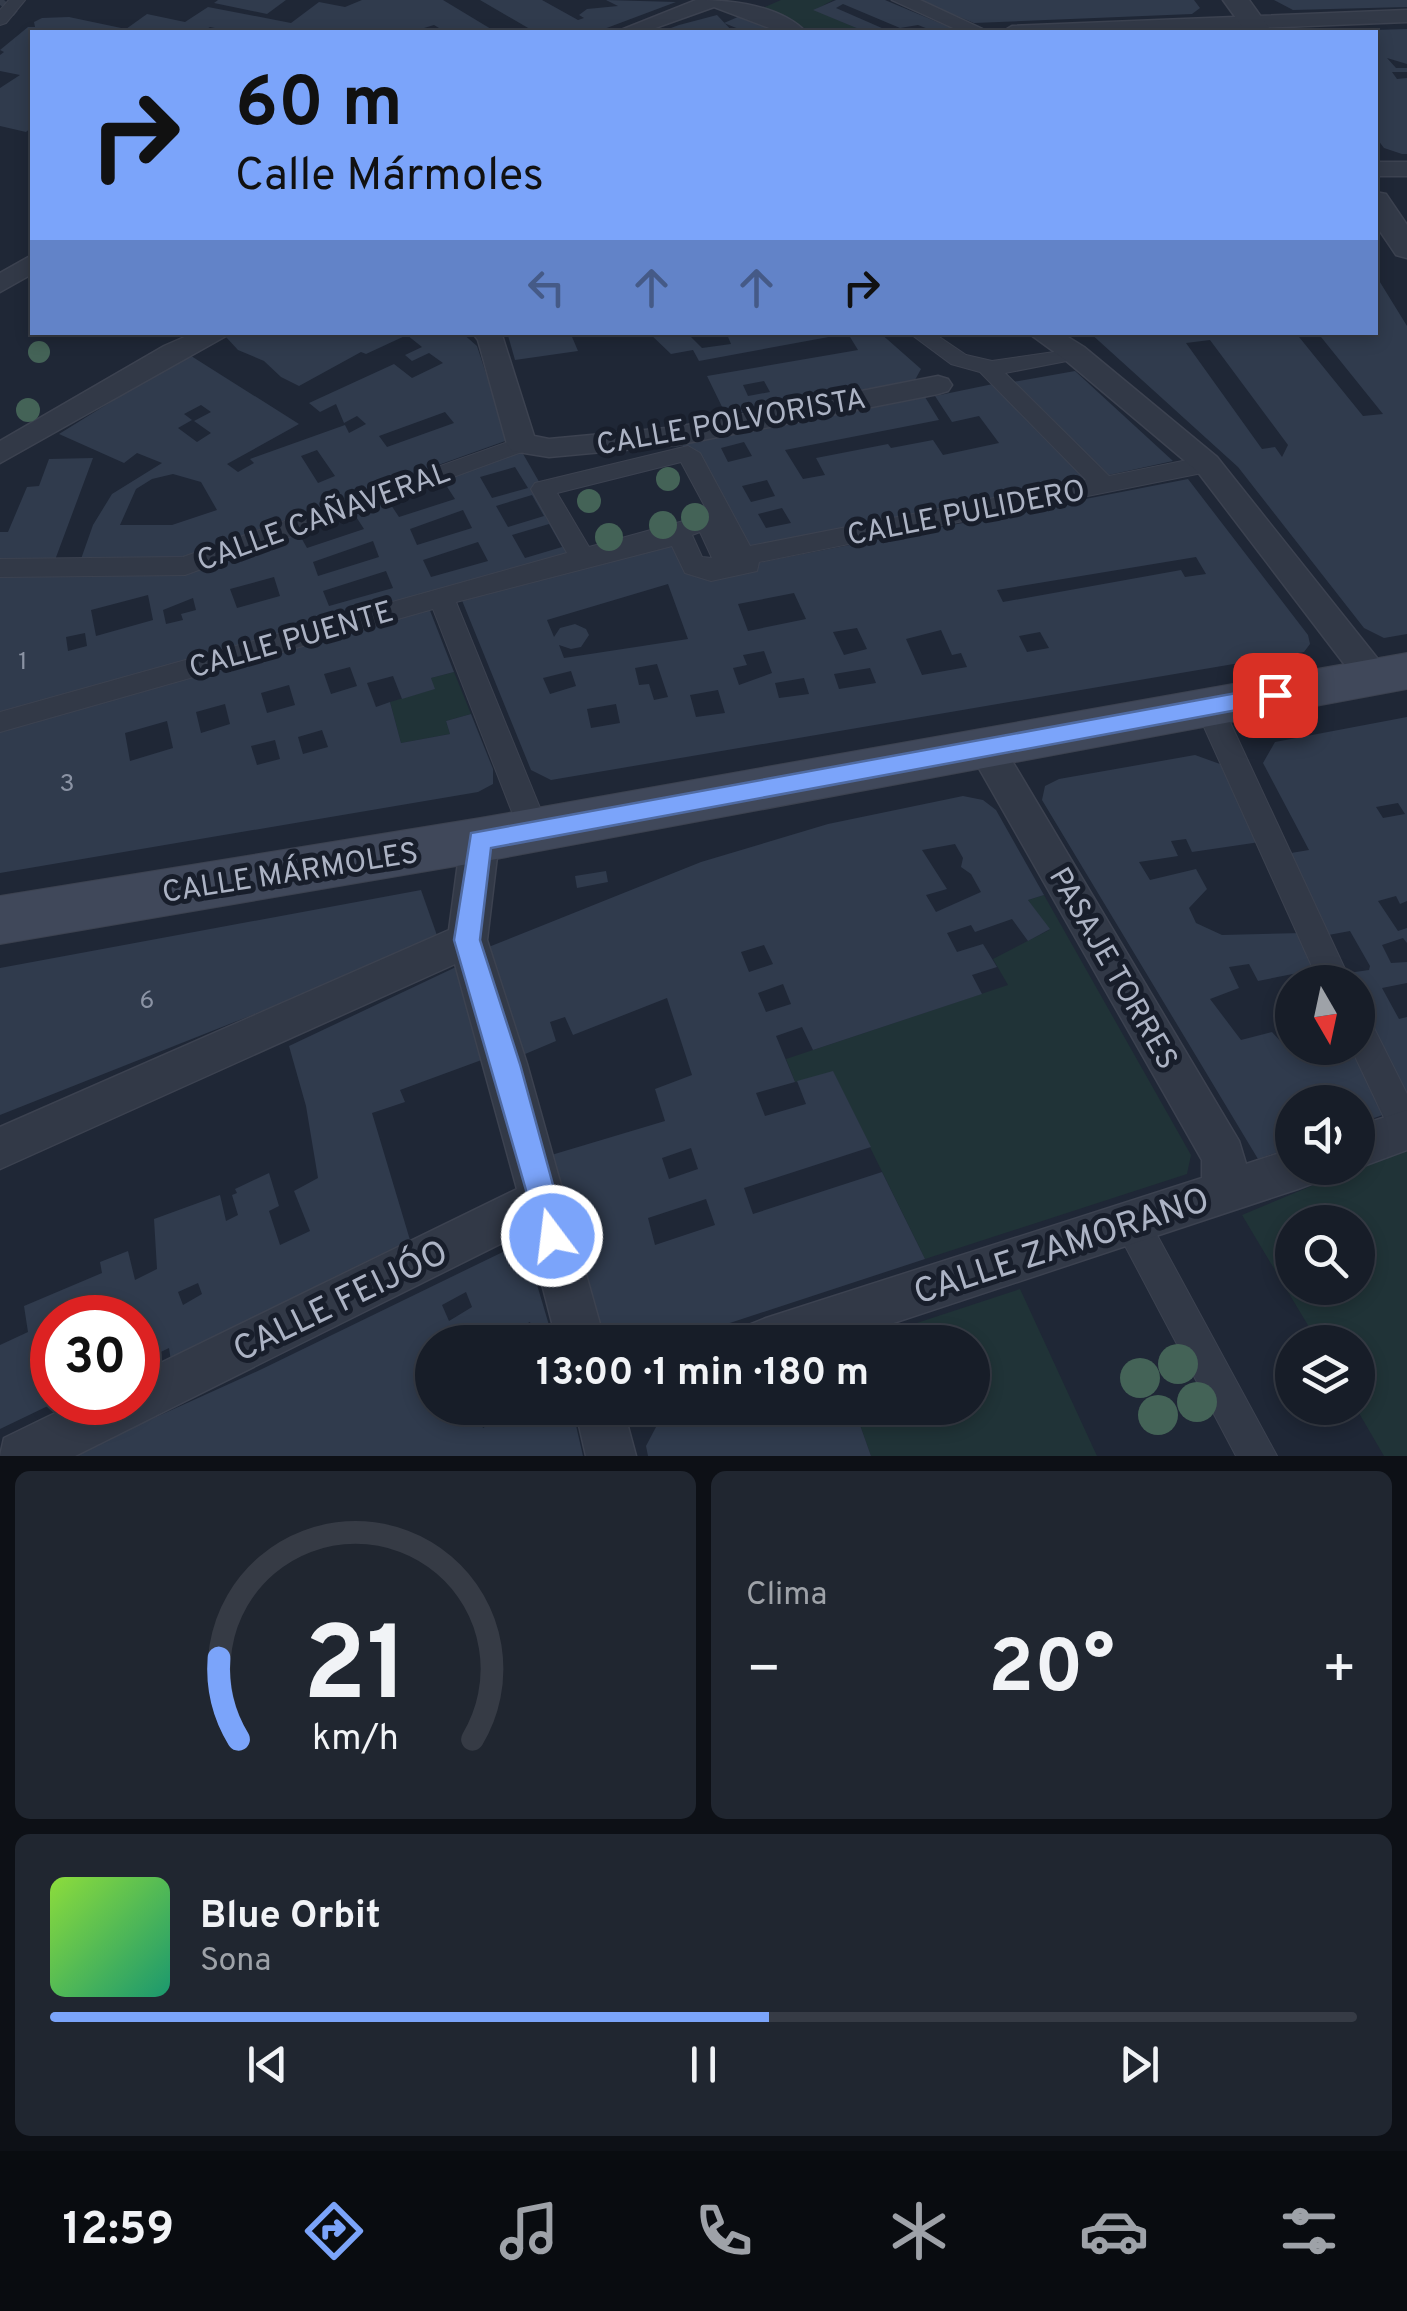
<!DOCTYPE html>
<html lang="es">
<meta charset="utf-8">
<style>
body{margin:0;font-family:Overpass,sans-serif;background:#202630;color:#f1f3f6;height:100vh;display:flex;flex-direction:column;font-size:38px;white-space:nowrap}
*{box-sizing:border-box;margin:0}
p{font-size:32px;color:#9ea2a8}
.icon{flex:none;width:55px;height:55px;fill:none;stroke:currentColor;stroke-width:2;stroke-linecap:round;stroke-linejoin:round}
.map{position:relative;height:1456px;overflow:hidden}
.details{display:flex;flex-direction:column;gap:15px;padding:15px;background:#0d1016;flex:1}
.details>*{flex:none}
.banner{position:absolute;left:30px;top:30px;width:1348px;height:305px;border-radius:0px;box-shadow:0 5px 15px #0003,0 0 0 2px #363b45;background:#7ba4fa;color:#111;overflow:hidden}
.needle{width:65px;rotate:171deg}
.fabs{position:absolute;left:1275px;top:965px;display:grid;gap:20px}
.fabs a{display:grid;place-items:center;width:100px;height:100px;border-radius:50%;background:#171d28;box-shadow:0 5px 15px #0003,0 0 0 2px #363b45;font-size:50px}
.speed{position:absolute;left:30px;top:1295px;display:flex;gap:20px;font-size:50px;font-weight:700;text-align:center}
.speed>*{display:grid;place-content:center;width:130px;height:130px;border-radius:50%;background:#171d28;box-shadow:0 5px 15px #0003,0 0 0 2px #363b45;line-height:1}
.speed .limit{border:15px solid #d22;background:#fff;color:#111}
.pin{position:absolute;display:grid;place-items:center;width:85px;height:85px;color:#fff;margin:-42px;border-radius:20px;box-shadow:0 5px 15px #0006}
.me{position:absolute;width:110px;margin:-55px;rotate:345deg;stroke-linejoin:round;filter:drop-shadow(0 0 8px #0008)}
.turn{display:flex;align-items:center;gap:35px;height:210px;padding:0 40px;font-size:45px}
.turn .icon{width:130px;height:130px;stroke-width:2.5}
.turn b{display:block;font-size:70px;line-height:85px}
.lanes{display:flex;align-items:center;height:95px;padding:0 40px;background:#0003;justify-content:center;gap:50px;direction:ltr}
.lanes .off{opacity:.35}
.big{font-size:75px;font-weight:700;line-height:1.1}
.details .card{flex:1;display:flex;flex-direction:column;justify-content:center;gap:15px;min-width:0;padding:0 35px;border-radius:15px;background:#202630}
.details .dial{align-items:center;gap:0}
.dial svg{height:260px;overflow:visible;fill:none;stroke:#363b45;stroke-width:7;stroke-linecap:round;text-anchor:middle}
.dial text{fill:#f1f3f6;stroke:none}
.song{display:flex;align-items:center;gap:30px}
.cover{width:120px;height:120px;border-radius:15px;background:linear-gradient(135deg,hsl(90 70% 55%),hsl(160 70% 35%))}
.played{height:10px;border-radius:5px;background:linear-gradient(90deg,#7ba4fa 55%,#363b45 55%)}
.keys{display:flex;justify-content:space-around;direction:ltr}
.heat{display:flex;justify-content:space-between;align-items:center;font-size:55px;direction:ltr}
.details .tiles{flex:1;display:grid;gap:15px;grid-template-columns:1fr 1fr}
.card:last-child{grid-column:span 2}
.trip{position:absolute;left:415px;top:1325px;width:575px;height:100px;border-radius:50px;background:#171d28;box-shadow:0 5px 15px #0003,0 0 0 2px #363b45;font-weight:700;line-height:100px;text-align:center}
.tab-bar{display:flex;height:160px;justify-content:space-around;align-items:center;background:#090c10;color:#9ea2a8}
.tab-bar .icon{width:70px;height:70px}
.tab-bar .on{color:#7ba4fa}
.tab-bar b{font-size:45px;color:#f1f3f6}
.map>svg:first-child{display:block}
.green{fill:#203337;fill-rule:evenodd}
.building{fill:#303b4d;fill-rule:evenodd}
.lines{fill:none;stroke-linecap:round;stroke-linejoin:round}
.primary-tunnel{stroke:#343c4b;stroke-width:35;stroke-dasharray:35 18;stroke-linecap:butt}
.pedestrian-casing{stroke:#3c4250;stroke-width:2}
.minor-casing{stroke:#3c4250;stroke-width:3}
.tertiary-casing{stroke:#3c4250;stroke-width:3}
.secondary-casing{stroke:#3c4250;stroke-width:2}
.pedestrian{fill:#323947;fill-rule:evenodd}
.minor{fill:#323947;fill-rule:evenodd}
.tertiary{fill:#323947;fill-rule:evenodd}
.secondary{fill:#40485a;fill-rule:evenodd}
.tree{fill:#446357}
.route{fill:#7ba4fa;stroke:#506ba2;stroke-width:2.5}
.labels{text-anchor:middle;stroke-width:10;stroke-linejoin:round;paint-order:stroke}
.number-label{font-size:25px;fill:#8b93a4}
.street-label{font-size:30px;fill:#acb3c4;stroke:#181e2b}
.near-street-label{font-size:35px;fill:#acb3c4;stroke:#181e2b}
</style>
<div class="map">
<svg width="1407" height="1456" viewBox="0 0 1407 1456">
<rect width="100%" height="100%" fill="#1f2736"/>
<g class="green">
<polygon points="781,0 833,0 815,10 866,32 814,32 760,9"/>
<polygon points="454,672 471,714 446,721 450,734 401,743 390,702 434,689 431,678"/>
<polygon points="1044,895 1191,1155 1187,1174 925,1259 833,1072 795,1082 786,1059 1008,985 993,959 1049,930 1028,900"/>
<path d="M1407 1146V1456H1384L1356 1408 1358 1342H1318L1242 1215ZM1292 1222H1358V1288H1292Z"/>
<polygon points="1020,1289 1097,1456 871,1456 854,1408 972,1408 972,1342 859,1342"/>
</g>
<g class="building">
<polygon points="218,0 286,0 267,14 214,3"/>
<polygon points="362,0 443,0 496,32 431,32 439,28 434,25 411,32 367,32 343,28 337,32 220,32 224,30 210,27 202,32 32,32 32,127 26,132 0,126 0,88 20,75 0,71 0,55 4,52 0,50 28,27 35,27 34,22 42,18 69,17 126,29 147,14 185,22 208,7 291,23 319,2 345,7"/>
<polygon points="480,0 542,0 578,20 584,18 579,15 587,9 618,6 606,0 676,2 596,32 535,32"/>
<path d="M836 0H885L961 32H921L928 29 918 25 900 28 910 32H866L813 10ZM843 4 900 28 891 32 836 8Z"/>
<polygon points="918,0 1194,0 1200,8 1192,14 974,23"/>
<polygon points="1274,0 1407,0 1407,7 1293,10"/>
<polygon points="717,15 733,32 660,32 679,25"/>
<polygon points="740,16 779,32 746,32 724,23"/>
<polygon points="1407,29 1407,64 1387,58 1396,68 1407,68 1407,72 1392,72 1397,79 1407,78 1407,154 1402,154 1384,148 1375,136 1375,30"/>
<path d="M1375 274 1407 326V634L1384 638 1364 628 1238 467 1089 332H1295L1363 416 1383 414 1317 332H1375ZM1210 340 1288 445 1282 457 1275 447 1262 449 1186 343Z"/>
<path d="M236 332 289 336 461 332 477 346 508 440 179 558 81 559 93 525 112 494 162 463 137 453 124 463 59 434 188 354 299 424 227 464 238 472 254 463 250 459 345 425 349 433 366 424 357 416 344 423 336 404 320 412 309 403 394 364 412 378 443 363 429 353 412 361 405 355 422 347 407 335 366 354 361 352 299 386 281 377 264 361 238 350 226 337ZM201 405 211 412 194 421 211 433 197 442 178 428 192 420 184 414ZM445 412 454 423 387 447 379 436ZM317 450 335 476 318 483 301 456ZM173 474 201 482 217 510 172 525H120L136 489 152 479Z"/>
<polygon points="507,332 570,332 578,351 515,360"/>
<polygon points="648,332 686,332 702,348 731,344 726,332 845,334 699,361 693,350 671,354"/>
<path d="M847 332H879L921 369 915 380 726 415 707 376 858 350ZM764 381 770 392 748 396 743 385Z"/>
<polygon points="1075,371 1173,461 1109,475 1013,382"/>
<path d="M993 384 1089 480 739 548 682 444 925 397 939 420 785 450 803 479 825 475 816 458 888 444 891 448 933 440 943 455 999 443 979 416 952 422 935 396ZM744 442 752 456 728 462 721 448ZM767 480 775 496 751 502 742 486ZM782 508 791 523 766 528 758 514Z"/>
<path d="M522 452 580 553 0 715V575L189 573 298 532 307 548 364 529 353 512 387 499 399 517 455 499 442 479ZM515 467 528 488 492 498 480 477ZM532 495 544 516 508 527 496 506ZM463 510 472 528 417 545 410 529ZM549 524 562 547 525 558 512 535ZM373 541 379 557 318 576 313 562ZM478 542 488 561 431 577 423 560ZM386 571 393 588 329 606 323 591ZM274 577 280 596 237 608 230 589ZM148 595 153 620 96 636 91 610ZM193 598 196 610 181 614 183 620 166 624 163 610ZM85 633 87 646 68 651 66 637Z"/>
<polygon points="93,458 55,560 0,561 0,532 8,532 27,487 39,486 49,459"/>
<path d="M1188 479 1308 635 1310 644 1304 652 551 780 531 770 461 598 680 535 711 572ZM1196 557 1206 574 1185 577 1181 570 1003 602 997 590ZM668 584 688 639 564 658 559 645 571 649 581 647 589 635 586 629 575 624 560 628 554 637 547 620ZM794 593 806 619 748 631 738 604ZM857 628 867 649 844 655 833 632ZM941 630 952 655 961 653 967 667 922 675 906 639ZM1040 632 1049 648 1027 652 1019 636ZM764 651 772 673 739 685 733 668 747 665 743 655ZM657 664 668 697 654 700 649 684 639 685 635 668ZM870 668 876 683 839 689 834 674ZM571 671 576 686 550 694 543 678ZM804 678 809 694 779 698 775 683ZM718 690 725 713 696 717 690 695ZM616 704 620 723 591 728 587 709Z"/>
<path d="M429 608 454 672 431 678 435 689 402 699 393 676 367 683 376 707 390 702 401 743 450 734 446 721 471 714 493 769V784L478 792 0 873V729ZM350 667 357 686 331 694 324 674ZM289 685 295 705 267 713 261 693ZM225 704 230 724 201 733 196 712ZM167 721 173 748 130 761 125 733ZM322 730 328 747 303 754 298 737ZM275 740 280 759 257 765 251 746Z"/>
<path d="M1407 717V901L1400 904 1396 896 1378 901 1398 931 1407 928V943L1403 938 1382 945 1391 963 1407 962V983L1382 988 1399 1019 1407 1017V1095L1358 1005V982H1345L1341 974 1369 970 1370 966 1350 931 1323 936 1285 854 1309 850 1263 763 1275 742ZM1398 803 1405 814 1383 818 1376 807Z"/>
<polygon points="1195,755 1220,764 1260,842 1192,852 1186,839 1171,841 1178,856 1139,862 1150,880 1196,869 1207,889 1189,908 1196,923 1222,935 1302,933 1318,969 1258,981 1249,964 1229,967 1239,988 1210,999 1241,1040 1272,1032 1293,1055 1304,1052 1303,1048 1356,1048 1388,1113 1358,1124 1358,1102 1292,1102 1292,1147 1258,1159 1042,800 1045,786 1059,779"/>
<path d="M963 796 983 800 996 810 1044 895 1028 900 1050 929 1028 941 1012 919 975 932 971 925 947 933 957 952 983 944 997 967 972 975 982 994 813 1050 802 1027 776 1036 795 1082 756 1093 765 1116 806 1104 797 1081 833 1071 871 1147 744 1188 753 1214 882 1172 925 1259 672 1342H615L600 1335 548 1156 665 1121 655 1089 692 1075 667 998 573 1035 565 1017 550 1022 556 1041 518 1057 486 948 701 862 828 824ZM955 844 963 858 961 867 971 874 981 892 936 912 926 895 947 889 922 850ZM764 945 773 964 749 972 741 952ZM783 984 791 1004 766 1012 758 993ZM691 1148 698 1169 669 1179 662 1158ZM706 1199 715 1225 655 1245 648 1218Z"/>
<polygon points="606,871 608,882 577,888 575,876"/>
<polygon points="421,890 439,941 0,1115 0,968"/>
<path d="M456 967 487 1058 400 1090 405 1102 372 1113 410 1240 328 1280 330 1286 171 1361 169 1348 138 1363V1318H52V1404L0 1429V1345L28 1332 24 1306 102 1273 100 1262 128 1251 135 1280 157 1269 154 1219 220 1195 226 1221 238 1215 232 1195 237 1193 235 1189 269 1173 279 1206 269 1211 280 1245 310 1231 294 1191 318 1178 306 1106 289 1046ZM198 1283 202 1294 183 1305 178 1292Z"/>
<path d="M515 1246 527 1251 554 1342H535L530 1322 506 1334 508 1342H483L481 1333 462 1342H432V1408H475L483 1428 505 1415 501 1408H572L583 1456H70L262 1369ZM466 1292 472 1307 449 1321 442 1305Z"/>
<polygon points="666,1408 854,1408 871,1456 648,1456 646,1446"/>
</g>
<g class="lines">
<polyline class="primary-tunnel" points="0,5 4,0"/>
<g class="pedestrian-casing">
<g id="pedestrian">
<polygon points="9,0 25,0 6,23 0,25 0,10"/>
<path d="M908 332H932L966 355 992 361 1082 348 1085 353 1082 358 1005 373 1109 476 1207 456 1219 464 1207 472 759 562 757 571 711 581 685 573 672 546 456 602 549 830 544 838 534 842 524 838 519 830 433 609 0 732V712L567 553 531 489 535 483 688 446 700 453 750 546 1086 480 980 372 951 364ZM681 462 709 514 589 547 557 493ZM700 532 712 558 702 557 692 535Z"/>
<polygon points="522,437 533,444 530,449 185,575 0,577 0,559 183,557"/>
<polygon points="1209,697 1219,700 1223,707 1351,982 1319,982 1195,707 1199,700"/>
<polygon points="1358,1013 1369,1018 1407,1094 1407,1146 1395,1141 1351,1048 1358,1048"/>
<polygon points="1131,1206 1144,1211 1277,1456 1236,1456 1113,1223 1118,1211"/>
</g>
</g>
<g class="minor-casing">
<g id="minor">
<path d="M696 0C732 0 779 5 806 32H780L714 7 644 32H616Z"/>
<polygon points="892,0 920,0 989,32 962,32"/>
<polygon points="1407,10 1407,22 1153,32 1002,32 1012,26"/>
<rect x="1375" y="162" width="32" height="14"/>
<polygon points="32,255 32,274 0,292 0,273"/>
<polygon points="196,332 233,332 0,463 0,441 164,346"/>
<polygon points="472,332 501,332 534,436 549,439 677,427 938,376 948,379 952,385 948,391 938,394 677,445 549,457 512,451 507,444 478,340"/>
<polygon points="1027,332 1060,332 1084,347 1217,457 1385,668 1390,677 1385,686 1373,690 1361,686 1197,471 1064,359"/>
<polygon points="986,735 999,739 1239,1141 1246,1164 1292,1149 1292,1168 1320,1168 1314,1183 1298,1189 836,1342 742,1342 749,1325 766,1318 1202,1178 1202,1160 968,749 973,739"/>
<polygon points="480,825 493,829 499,840 487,940 527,1064 605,1342 557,1342 528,1230 75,1456 0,1456 4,1438 78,1402 138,1402 138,1374 517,1189 455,964 0,1169 0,1127 449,930 461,840 467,829"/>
<polygon points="1407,1110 1407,1150 1358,1168 1357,1168 1358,1126"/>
<polygon points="575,1408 623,1408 636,1456 586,1456"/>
</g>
</g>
<g class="tertiary-casing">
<g id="tertiary">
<polygon points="1223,0 1249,0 1272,32 1246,32"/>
<polygon points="1375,192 1386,194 1407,225 1407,258 1396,255 1375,224"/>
</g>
</g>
<g class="secondary-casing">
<polygon id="secondary" points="1407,653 1407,689 480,862 0,944 0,896 480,818"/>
</g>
<use href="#pedestrian" class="pedestrian"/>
<use href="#minor" class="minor"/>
<use href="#tertiary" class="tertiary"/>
<use href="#secondary" class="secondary"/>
</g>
<g class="tree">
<circle cx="39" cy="352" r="11"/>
<circle cx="28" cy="410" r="12"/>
<circle cx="668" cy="479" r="12"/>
<circle cx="589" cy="501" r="12"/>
<circle cx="695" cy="517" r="14"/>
<circle cx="663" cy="525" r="14"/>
<circle cx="609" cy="537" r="14"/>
<circle cx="1178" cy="1364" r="20"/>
<circle cx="1140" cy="1378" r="20"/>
<circle cx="1197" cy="1402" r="20"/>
<circle cx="1158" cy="1415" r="20"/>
</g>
<polygon class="route" points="1275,686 1286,695 1275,703 491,848 480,940 520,1064 567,1236 562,1246 552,1251 542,1246 454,940 471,833"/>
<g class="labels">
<g class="number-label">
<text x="23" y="669">1</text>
<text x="67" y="791">3</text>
<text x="147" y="1008">6</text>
</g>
<g class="street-label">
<text transform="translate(731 421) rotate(-10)" y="10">CALLE POLVORISTA</text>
<text transform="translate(966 512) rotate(-11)" y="10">CALLE PULIDERO</text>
<text transform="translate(323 516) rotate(-20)" y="10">CALLE CAÑAVERAL</text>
<text transform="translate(291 639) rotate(-16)" y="10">CALLE PUENTE</text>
<text transform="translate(290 872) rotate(-9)" y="10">CALLE MÁRMOLES</text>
<text transform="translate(1114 968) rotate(60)" y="10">PASAJE TORRES</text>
</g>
<g class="near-street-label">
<text transform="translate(1061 1245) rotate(-18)" y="12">CALLE ZAMORANO</text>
<text transform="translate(340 1300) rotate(-26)" y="12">CALLE FEIJÓO</text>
</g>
</g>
</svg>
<div class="fabs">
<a><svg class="needle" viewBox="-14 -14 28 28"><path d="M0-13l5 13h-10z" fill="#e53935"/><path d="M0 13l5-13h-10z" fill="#9ea2a8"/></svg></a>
<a><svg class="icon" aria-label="sound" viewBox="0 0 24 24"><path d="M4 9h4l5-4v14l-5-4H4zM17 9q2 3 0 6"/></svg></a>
<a><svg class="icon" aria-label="search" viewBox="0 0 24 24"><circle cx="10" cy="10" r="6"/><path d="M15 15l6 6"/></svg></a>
<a><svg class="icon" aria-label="layers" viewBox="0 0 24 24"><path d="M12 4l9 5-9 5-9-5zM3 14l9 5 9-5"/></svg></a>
</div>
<div class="speed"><div class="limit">30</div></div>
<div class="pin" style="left:1275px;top:695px;background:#d93025"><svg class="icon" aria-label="arrive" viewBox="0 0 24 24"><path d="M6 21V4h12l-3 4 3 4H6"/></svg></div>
<svg class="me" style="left:552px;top:1236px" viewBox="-20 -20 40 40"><circle r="17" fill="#7ba4fa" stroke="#fff" stroke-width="3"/><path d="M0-11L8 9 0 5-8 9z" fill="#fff"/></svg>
<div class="trip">13:00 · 1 min · 180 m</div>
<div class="banner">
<div class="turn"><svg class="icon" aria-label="right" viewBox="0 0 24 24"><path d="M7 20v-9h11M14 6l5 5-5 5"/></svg><div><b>60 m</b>Calle Mármoles</div></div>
<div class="lanes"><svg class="icon off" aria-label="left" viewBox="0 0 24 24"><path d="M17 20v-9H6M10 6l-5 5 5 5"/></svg><svg class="icon off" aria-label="ahead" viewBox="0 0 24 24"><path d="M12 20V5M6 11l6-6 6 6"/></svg><svg class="icon off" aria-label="ahead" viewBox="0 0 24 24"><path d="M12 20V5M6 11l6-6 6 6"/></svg><svg class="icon" aria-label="right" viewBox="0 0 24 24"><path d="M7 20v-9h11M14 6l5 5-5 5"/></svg></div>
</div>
</div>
<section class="details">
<div class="tiles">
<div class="card dial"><svg viewBox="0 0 100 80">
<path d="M14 69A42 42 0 1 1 86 69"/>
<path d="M14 69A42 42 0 0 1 8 44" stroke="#7ba4fa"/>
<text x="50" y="56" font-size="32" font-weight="700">21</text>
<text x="50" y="72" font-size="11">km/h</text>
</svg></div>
<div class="card"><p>Clima</p>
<div class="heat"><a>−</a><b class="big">20°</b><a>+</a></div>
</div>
<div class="card">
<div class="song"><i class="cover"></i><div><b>Blue Orbit</b><p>Sona</p></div></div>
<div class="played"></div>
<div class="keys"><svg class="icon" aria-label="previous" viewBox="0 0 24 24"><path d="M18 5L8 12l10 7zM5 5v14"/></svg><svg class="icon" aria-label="pause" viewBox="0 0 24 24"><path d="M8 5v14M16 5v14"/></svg><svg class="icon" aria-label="next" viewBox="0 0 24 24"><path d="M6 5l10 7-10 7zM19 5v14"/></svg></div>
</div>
</div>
</section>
<nav class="tab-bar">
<b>12:59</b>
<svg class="icon on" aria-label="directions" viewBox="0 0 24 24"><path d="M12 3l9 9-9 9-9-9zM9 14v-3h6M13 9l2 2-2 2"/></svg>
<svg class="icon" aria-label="music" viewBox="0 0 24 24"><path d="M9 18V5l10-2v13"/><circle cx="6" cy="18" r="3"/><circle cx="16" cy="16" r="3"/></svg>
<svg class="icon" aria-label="phone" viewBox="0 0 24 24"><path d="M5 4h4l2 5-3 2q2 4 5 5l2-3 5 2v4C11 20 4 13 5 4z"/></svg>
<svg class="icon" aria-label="climate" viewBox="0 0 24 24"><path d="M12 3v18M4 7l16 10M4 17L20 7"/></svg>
<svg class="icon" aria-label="car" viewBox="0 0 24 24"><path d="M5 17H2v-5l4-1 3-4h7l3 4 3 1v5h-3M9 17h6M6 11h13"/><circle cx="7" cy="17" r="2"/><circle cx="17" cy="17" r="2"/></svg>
<svg class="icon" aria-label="filters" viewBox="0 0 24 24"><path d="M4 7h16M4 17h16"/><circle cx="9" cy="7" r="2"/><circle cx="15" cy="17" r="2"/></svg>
</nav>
